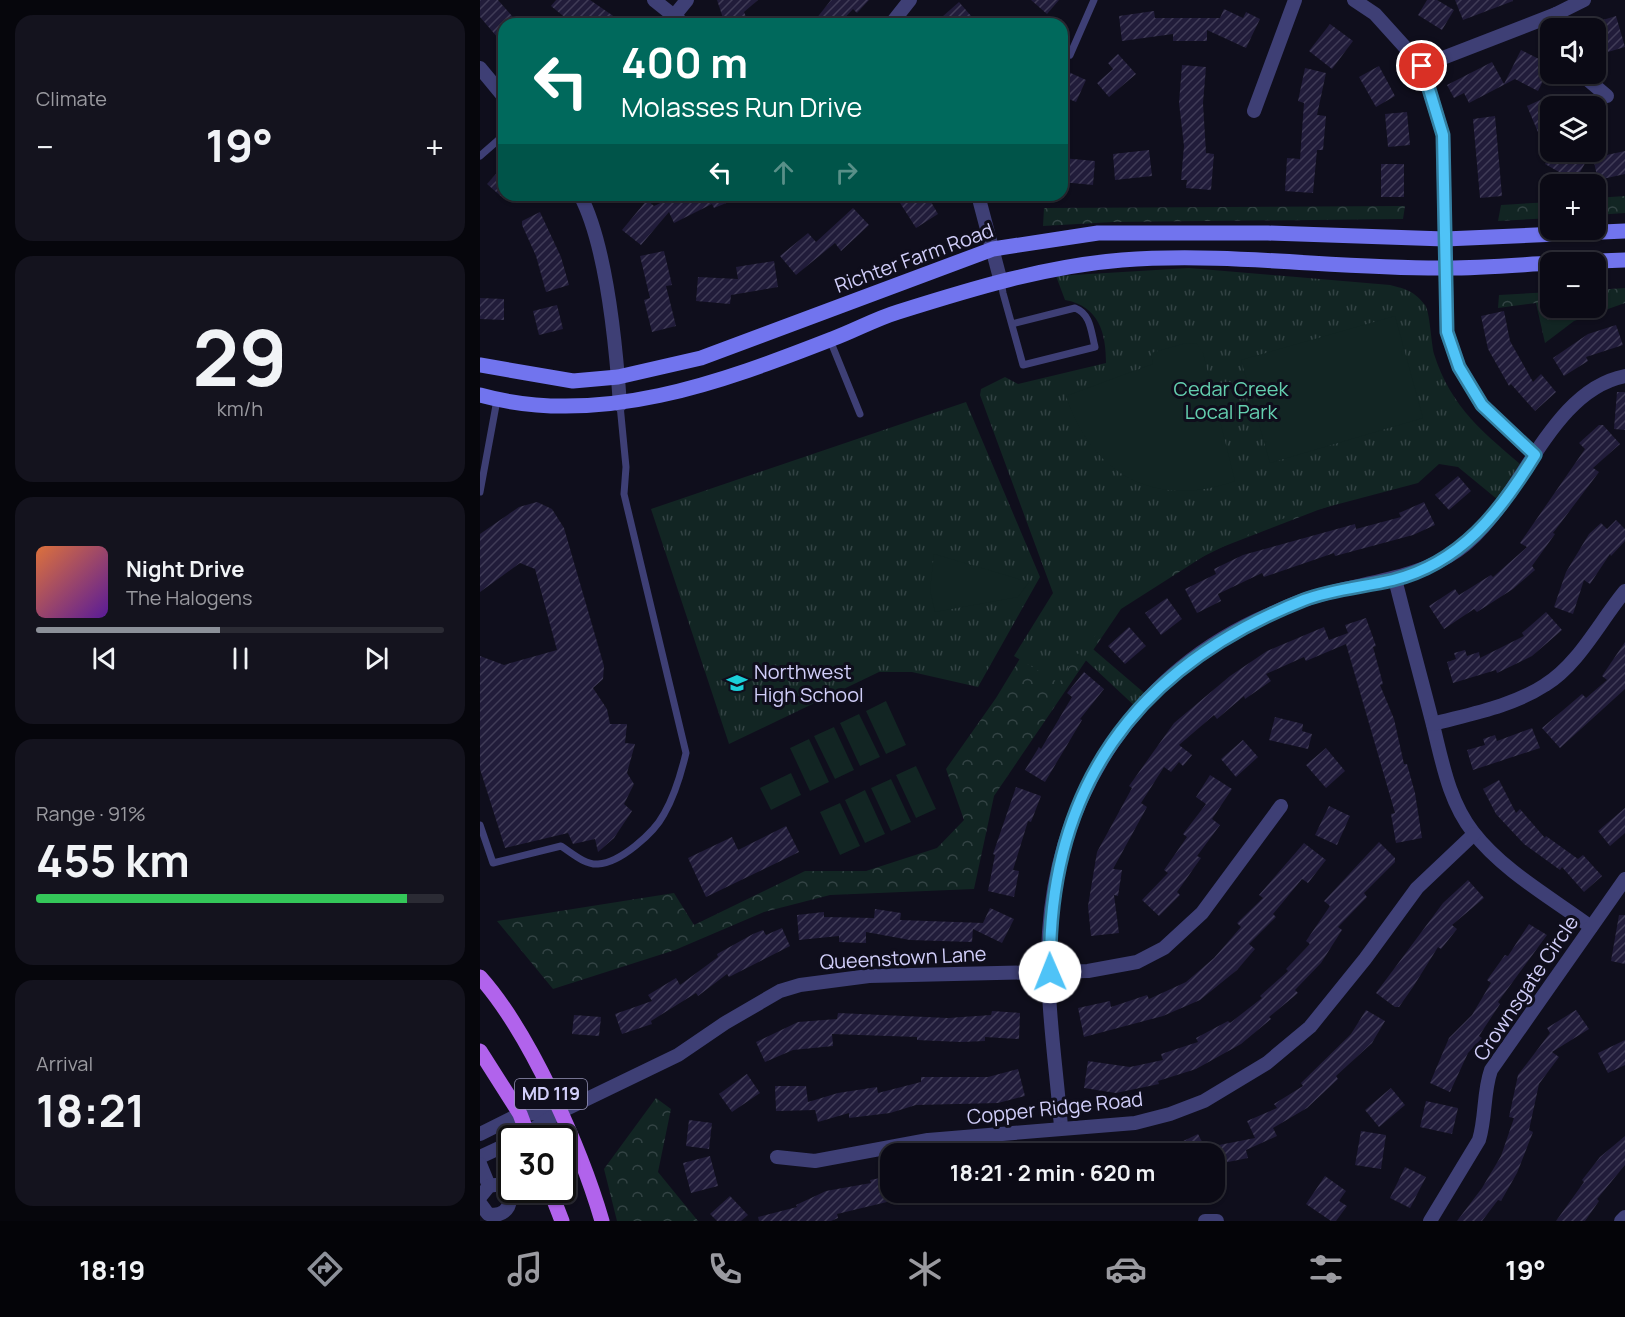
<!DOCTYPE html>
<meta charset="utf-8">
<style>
body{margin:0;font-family:Manrope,sans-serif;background:#14131e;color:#f1f3f6;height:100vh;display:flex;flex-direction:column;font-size:22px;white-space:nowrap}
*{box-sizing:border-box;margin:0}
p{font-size:20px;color:#9a9aa0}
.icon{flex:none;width:33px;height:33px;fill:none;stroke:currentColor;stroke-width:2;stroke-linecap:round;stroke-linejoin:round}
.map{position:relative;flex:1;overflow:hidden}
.side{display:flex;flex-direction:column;gap:15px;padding:15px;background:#06060c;width:480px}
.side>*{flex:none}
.guide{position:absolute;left:18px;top:18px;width:570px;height:183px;border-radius:18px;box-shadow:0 2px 4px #0004,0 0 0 2px #2b2b34;background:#00695c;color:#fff;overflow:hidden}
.controls{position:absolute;left:1060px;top:18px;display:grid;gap:12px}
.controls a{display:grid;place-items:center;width:66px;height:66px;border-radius:12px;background:#0b0a15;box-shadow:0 2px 4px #0004,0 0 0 2px #2b2b34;font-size:30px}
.speed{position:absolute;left:18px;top:1125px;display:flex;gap:12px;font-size:30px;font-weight:700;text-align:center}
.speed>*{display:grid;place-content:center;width:78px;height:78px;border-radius:50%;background:#0b0a15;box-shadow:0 2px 4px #0004,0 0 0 2px #2b2b34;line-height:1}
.speed .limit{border:3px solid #111;border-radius:9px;background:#fff;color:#111}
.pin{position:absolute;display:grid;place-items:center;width:51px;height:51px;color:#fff;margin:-26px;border:3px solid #fff;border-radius:50%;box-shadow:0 2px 6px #0007}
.me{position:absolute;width:66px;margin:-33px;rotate:359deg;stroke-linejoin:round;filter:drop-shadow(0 0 4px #0008)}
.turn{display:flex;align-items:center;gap:21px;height:126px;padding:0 24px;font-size:27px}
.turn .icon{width:78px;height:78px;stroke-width:2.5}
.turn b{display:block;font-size:42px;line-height:51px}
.lanes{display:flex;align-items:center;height:57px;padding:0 24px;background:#0003;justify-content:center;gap:30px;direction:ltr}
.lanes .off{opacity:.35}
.big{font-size:45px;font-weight:700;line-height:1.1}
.side .tile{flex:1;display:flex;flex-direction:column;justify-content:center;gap:9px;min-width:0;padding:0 21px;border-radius:18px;background:#14131e}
.side .dial{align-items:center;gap:0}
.dial b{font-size:78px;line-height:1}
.song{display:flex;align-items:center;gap:18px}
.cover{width:72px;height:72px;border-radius:9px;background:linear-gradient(135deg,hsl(20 70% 55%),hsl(270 70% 35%))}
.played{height:6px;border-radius:3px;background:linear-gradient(90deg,#8c9099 45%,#2b2b34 45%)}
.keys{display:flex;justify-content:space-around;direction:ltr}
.heat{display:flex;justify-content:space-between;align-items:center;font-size:33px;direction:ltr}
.charge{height:9px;border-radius:4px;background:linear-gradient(90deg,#34c759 91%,#2b2b34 0)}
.trip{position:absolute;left:400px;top:1143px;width:345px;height:60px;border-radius:18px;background:#0b0a15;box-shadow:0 2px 4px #0004,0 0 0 2px #2b2b34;font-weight:700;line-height:60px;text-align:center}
.dock{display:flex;height:96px;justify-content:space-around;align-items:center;background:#040408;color:#9a9aa0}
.dock .icon{width:42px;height:42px}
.dock .selected{color:#8c9099}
.dock b{font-size:27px;color:#f1f3f6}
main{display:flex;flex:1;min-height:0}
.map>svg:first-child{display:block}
.forest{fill:url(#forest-crowns)}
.park{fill:url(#park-tufts)}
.pitch{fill:#122523}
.building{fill:url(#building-hatch)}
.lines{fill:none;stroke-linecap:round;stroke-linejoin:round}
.lane{stroke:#3e3f75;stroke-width:7}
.street{stroke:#3e3f75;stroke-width:14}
.secondary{stroke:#7174ee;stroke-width:15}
.primary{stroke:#b163ec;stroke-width:15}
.route-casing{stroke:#337fa1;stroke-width:15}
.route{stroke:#4fc3f7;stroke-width:10}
.labels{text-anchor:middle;stroke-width:6;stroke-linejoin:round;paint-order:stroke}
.shield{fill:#0f0e1c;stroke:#9794b7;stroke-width:1.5}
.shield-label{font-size:18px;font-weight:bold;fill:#d1cef9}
.street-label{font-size:20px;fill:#d1cef9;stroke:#0f0e1c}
.park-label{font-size:20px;fill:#64cfaf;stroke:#0f0e1c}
.poi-label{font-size:20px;fill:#d1cef9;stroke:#0f0e1c;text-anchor:start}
</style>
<main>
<section class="side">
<div class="tile"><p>Climate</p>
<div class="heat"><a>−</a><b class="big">19°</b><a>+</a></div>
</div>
<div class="tile dial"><b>29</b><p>km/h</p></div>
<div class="tile">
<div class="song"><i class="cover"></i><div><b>Night Drive</b><p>The Halogens</p></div></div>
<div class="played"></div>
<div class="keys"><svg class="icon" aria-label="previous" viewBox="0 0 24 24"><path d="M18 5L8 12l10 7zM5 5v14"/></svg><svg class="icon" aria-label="pause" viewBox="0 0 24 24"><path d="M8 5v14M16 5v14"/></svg><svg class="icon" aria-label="next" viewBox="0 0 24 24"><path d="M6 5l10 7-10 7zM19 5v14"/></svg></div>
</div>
<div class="tile"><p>Range · 91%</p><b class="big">455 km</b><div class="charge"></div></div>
<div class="tile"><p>Arrival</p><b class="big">18:21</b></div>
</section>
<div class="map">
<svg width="1145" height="1221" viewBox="0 0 1145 1221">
<defs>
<pattern id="forest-crowns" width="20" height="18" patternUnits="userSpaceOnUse" patternTransform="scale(1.5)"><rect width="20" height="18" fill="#122523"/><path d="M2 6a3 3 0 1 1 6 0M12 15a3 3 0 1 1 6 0" fill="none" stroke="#334344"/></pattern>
<pattern id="park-tufts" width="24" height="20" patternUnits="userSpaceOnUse" patternTransform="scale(1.5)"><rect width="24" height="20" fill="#122523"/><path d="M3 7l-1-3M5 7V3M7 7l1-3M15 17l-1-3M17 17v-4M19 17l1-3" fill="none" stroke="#334344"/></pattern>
<pattern id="building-hatch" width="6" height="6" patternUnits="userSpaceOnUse" patternTransform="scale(1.5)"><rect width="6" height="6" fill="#211c3a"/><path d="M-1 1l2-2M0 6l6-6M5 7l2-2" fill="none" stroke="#403c57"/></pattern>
</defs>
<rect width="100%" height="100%" fill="#0f0e1c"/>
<g class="forest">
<polygon points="1145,196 1145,213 1116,215 1116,198"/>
<polygon points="1071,202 1071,218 1018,221 1021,205"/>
<polygon points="925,206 923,219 633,222 563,226 564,208"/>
<polygon points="1145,288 1145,303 1094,321 1065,343 1056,303 1018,308 1019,295 1071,292 1071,308 1116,308 1116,290"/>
<polygon points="948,474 838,510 732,551 641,609 514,796 494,889 350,895 284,912 195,950 73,989 17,921 194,893 214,925 325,871 386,871 457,848 484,820 466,769 516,698 579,594 725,521"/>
<polygon points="176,1098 191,1109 178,1172 218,1221 137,1221 124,1169"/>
</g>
<g class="park">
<path d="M709 268 910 285C926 289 934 291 945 305 950 312 951 342 954 354 971 408 1005 434 1046 469L1023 504 978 467 959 464 938 483 798 520 683 576 644 605 607 644 669 697 659 710 598 653 579 683 534 656 573 593 500 395 501 389 525 377 538 384 626 363C626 333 619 306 585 300L576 276Z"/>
<polygon points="486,402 560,577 498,687 432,672 399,672 249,744 171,509"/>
</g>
<g class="pitch">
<polygon points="915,316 943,418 790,463 761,360"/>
<path d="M706 343 717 344 723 353 755 481C677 509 612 476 586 396L673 364 671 353Z"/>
<polygon points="454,554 549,582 538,597 455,612 450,590"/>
<polygon points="406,701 426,745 406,754 386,711"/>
<polygon points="379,714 400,757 380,766 360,723"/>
<polygon points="354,727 374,770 355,779 334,736"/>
<polygon points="329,739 349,782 330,791 310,748"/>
<polygon points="436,766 456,809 436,818 416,775"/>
<polygon points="311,773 321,795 291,810 280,788"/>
<polygon points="411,779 431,822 411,831 391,788"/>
<polygon points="385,790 405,834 385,843 365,800"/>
<polygon points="360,803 380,846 360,855 340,812"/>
</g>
<g class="building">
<polygon points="0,0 18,0 39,24 24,24 24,45 0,17"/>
<polygon points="76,0 110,0 145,24 93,24 71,6"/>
<polygon points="237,0 278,0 264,12 269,24 245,24"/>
<polygon points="351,0 389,0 377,13 373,9 359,24 332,24"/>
<polygon points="551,0 579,0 567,14"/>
<polygon points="947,0 957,0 974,10 962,30 938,15"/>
<polygon points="975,0 1033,0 1033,1 983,20"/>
<polygon points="479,2 498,24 454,24"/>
<polygon points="744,9 763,18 766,12 780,19 766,48 727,30 727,41 693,41 693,34 642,41 639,16 674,11 675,18 740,18"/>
<polygon points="1136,16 1145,47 1121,54 1116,39 1116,22"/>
<polygon points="850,24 873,41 852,69 829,51"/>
<polygon points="1041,50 1071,65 1058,91 1035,79 989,103 984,93 974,98 967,85 1012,62 1024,84"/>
<polygon points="638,54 656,74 629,97 617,83 633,69 628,63"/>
<polygon points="702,65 726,67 723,103 726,153 734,154 731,190 706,188 707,180 701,180 704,146 699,103"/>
<polygon points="899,66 915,96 896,107 879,77"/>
<polygon points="825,68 846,73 837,115 846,116 843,150 837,150 833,193 805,191 807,158 820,159 824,103 818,101"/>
<polygon points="582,69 606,80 596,102 582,96"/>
<polygon points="1071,95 1071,133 1060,137 1047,106"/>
<polygon points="927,112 930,145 908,147 905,114"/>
<polygon points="1015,116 1022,196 1000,198 993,119"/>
<polygon points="669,150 672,176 635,180 633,154"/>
<polygon points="1145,151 1145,174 1118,180 1113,158"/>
<polygon points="1072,152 1080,152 1091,158 1097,152 1108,158 1095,181 1065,164"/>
<polygon points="582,158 615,161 613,185 582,182"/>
<rect x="901" y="164" width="23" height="33"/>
<polygon points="24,165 24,199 7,184"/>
<polygon points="197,195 266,195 234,208 232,204 194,223 189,212 161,245 142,230 167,200 174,206"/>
<polygon points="415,195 447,195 458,214 436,228"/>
<polygon points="373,208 389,225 361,251 355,243 316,275 300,256 328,233 336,242"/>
<polygon points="60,212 81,257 89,285 66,292 56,256 42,225 42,221"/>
<polygon points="184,251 192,285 186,286 196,326 172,332 164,300 170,298 160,256"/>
<polygon points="294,261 298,287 251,295 250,304 216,301 218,277 258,279 256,267"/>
<polygon points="0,298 24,299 24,320 0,319"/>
<polygon points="77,305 83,329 59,335 53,311"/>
<polygon points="1024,311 1030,341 1053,382 1061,374 1076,392 1055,411 1031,384 1029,386 1008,349 1001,316"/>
<polygon points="1136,325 1143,345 1106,357 1108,361 1084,376 1073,358 1108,334"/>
<polygon points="1137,392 1145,392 1145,430 1134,429"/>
<polygon points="1119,425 1123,425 1140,444 1113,468 1119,472 1073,533 1075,534 1052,566 1055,570 1033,589 997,612 994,609 964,629 949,606 975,589 979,595 1011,575 1013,577 1047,547 1040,543 1105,449 1099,443"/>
<polygon points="978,476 991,491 969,510 955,495"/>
<polygon points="57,502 72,509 84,528 124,666 123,679 113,688 127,709 130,724 147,724 145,743 155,744 147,773 154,784 144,804 152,811 134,838 118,852 115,839 93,844 88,833 25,848 0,769 0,656 24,665 77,650 55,569 40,563 0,592 0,534 39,507"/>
<polygon points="944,502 955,525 933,535 855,556 854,553 784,577 782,573 738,594 741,601 717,613 705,589 736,574 734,569 763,555 875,524 876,529 921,517 919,513"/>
<polygon points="1136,520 1145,529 1145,541 1131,556 1130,554 1110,584 1104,580 1093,614 1074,607 1086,572 1109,534 1121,523 1127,529"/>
<polygon points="687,598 702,619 681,635 665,613"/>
<polygon points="1066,612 1082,630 1052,656 1017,673 1016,670 973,683 967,662 976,659 974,653 985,650 987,656 999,652 1000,658 1044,636 1042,633"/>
<polygon points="886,618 896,646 893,647 903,684 900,685 914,719 924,764 927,764 935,793 942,838 916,843 911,814 915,813 866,644 826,661 824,657 786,674 791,681 765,699 764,696 737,719 734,715 699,745 712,755 703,766 699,762 691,772 684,767 661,803 667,807 633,869 642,870 638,896 634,895 639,933 611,936 608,906 617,852 652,788 649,786 694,723 750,676 787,651 844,627 849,640 868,633 865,625"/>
<polygon points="649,627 666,646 645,664 628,646"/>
<polygon points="1145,642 1145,689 1080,748 1062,728 1102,694 1106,698 1127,680 1122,676"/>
<polygon points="604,672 624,689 600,719 602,720 565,782 545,770 559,747 561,749 592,697 587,693"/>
<polygon points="795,717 823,724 822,731 832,734 828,749 789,740"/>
<polygon points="1052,728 1060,748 993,770 987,750 1005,745 1003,739 1015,735 1017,741"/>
<polygon points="763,740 778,757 756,777 741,759"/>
<polygon points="846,748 865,771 846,788 826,765"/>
<polygon points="730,775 752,789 732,819 740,825 717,856 721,858 697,892 700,895 679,916 662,900 688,873 684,870 707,837 703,834 726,804 716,797"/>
<polygon points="1019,780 1036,813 1040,809 1065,838 1066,836 1098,859 1103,855 1122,876 1104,892 1082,867 1080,870 1044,844 1016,814 1003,789"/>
<polygon points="536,787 561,796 551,822 548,821 533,870 539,871 534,897 508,891 515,855 513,854"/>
<polygon points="849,806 870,816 857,845 835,835"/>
<polygon points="1145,808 1145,833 1130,846 1118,831"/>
<polygon points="306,826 319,852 226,897 208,858 252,837 258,850"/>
<polygon points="899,842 915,858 915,862 884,893 887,897 858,927 862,930 841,963 815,990 818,993 789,1017 791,1019 761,1044 716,1069 678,1081 679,1084 636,1093 604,1088 608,1061 650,1067 683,1060 681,1054 718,1042 716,1038 748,1021 750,1023 782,998 780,996 808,971 806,969 830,944 826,941 850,906 844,901"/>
<polygon points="824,843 846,860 828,883 822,879 793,914 796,917 769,944 775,949 757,970 720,1000 683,1016 604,1037 598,1008 630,1001 631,1007 667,995 669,999 706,982 734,958 761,927 757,923 783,898 779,895"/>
<polygon points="988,880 1004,898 972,925 977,929 961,949 958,947 933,987 919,1007 915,1007 896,993 963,903"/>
<polygon points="510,908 534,919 522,943 493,929 492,942 430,940 386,932 386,943 359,942 359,936 319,940 317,915 344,912 344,917 394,918 395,909 421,913 420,920 503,923"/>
<polygon points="1139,915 1145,915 1145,964 1131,961"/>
<polygon points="1049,924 1067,935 1018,1002 1020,1004 999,1036 1002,1038 988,1053 970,1092 950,1083 969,1038 992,1015 1011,983 1007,980 1025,955 1028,956"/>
<polygon points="302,928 310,946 249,977 247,974 218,996 216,993 171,1021 172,1024 142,1034 135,1014 172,1001 168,995 196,978 200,985 238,957 237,954 273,934 283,930 286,935"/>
<polygon points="886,1010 905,1021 892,1043 856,1076 858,1079 827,1108 793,1128 797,1136 766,1150 768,1158 738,1164 734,1146 775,1138 767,1121 797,1108 794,1104 823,1086 821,1083 871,1034"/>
<polygon points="1096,1010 1109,1029 1072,1052 1079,1057 1059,1084 1049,1130 1053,1132 1037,1173 1021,1201 1018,1200 1002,1221 977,1221 1002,1188 1021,1156 1034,1118 1029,1117 1038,1075 1070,1033 1067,1028"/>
<polygon points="512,1011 540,1013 539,1039 505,1037 505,1041 481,1042 437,1040 437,1037 352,1034 353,1046 313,1050 285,1062 276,1042 318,1022 357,1019 358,1013 468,1018 511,1015"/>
<polygon points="94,1015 121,1017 119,1036 92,1034"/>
<polygon points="1145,1040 1145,1065 1128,1073 1118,1053"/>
<polygon points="538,1069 545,1096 518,1103 436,1105 410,1113 369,1118 369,1113 338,1122 335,1110 296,1111 295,1086 326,1086 328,1102 358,1093 397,1087 398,1093 441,1082 441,1077 508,1077"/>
<polygon points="267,1074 280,1093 252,1112 239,1094"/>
<polygon points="911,1088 925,1105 899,1127 885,1110"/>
<polygon points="946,1101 978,1108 972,1134 940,1127"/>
<polygon points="209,1120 232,1123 229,1149 206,1146"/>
<polygon points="881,1131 906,1135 901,1169 875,1165"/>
<polygon points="718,1134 728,1154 676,1154"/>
<polygon points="1145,1136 1145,1165 1117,1199 1119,1201 1105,1221 1076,1221 1104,1182 1102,1180 1120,1157"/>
<polygon points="230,1156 238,1186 211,1193 203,1163"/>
<polygon points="925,1167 946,1177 930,1208 910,1198"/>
<polygon points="411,1176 411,1201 357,1214 358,1218 351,1221 279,1221 278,1217 317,1207 316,1205 346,1191 391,1183 390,1180"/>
<polygon points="845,1176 866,1191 859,1201 867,1206 856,1221 851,1221 826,1204"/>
<polygon points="250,1196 268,1215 261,1221 237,1221 230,1214"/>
</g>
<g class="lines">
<g class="lane">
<polyline points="590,55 614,0"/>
<polyline points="0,156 24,135"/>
<path d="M521 282 523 293 543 365 615 347C611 332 611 314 595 308L532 324"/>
<polyline points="350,340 380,414"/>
<polyline points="0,492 17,400"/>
<path d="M0 825 13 863 81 846C92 853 105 865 118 864 140 863 174 833 184 814 195 795 201 774 206 753L144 494 146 467 140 405"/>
</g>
<g class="street">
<polyline points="174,0 204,24"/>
<polyline points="874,0 895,14 942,66 963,135 967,332 979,367 1002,405 1055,455"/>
<polyline points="1076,14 1082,28"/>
<polyline points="194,16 207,0"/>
<polyline points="411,24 430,0"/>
<polyline points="942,66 1076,14 1104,0"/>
<polyline points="0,68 24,97"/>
<polyline points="1101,74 1127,96"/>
<polyline points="774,111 815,0"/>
<path d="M100 195C127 246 136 346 140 405"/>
<polyline points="498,195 521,282"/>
<path d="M915 579C927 627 940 674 952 721 962 760 968 800 993 832 1023 871 1072 898 1111 927"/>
<path d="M953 724C990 714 1033 706 1065 685 1099 664 1120 621 1145 591"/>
<path d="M581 1127C576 1063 565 997 569 932 578 793 658 671 788 615 801 609 814 603 827 599 877 582 931 582 977 551 1040 508 1067 391 1145 376"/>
<polyline points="0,1134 40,1114 78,1112"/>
<polyline points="39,1138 80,1112 198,1055 245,1023 300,991 320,985 389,976 608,971 657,962 684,948 722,913 801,806"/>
<polyline points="0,1157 32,1142"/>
<polyline points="297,1157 335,1161 448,1140 655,1123 690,1114 724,1101 787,1063 830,1027 885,959 937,888 994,834"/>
<polyline points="0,1164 9,1186"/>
<path d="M0 1197 9 1186C38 1178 36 1221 8 1214L0 1203"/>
<polyline points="725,1221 737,1221"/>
<path d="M950 1221 999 1140C1006 1117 1003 1093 1011 1070L1145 879"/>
<polyline points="1141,1221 1145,1217"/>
</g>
<g class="secondary">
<polyline points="1093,262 1145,260"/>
<polyline points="0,365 93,381 138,377 221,358 513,249 618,233 788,233 965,239 1145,231"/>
<path d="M0 395C119 428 242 382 352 339 374 331 395 319 418 312 491 289 566 266 642 260 750 252 858 269 967 268 1001 268 1036 265 1071 263"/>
</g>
<g class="primary">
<path d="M0 977C50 1033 101 1149 122 1221"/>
<polyline points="0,1051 40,1114 49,1138"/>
<polyline points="70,1190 82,1221"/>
</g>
</g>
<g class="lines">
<g class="route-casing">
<path id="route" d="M570 972C567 788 655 667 824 600 852 589 884 587 913 580 981 563 1020 512 1055 455L1002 405 979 367 967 332 963 135 942 66"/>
</g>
<use href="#route" class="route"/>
</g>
<defs>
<g id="school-bare" transform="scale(1.62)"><path d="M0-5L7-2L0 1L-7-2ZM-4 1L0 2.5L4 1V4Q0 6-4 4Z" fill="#1bd0d9" stroke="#0f0e1c" stroke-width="2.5" paint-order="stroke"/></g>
</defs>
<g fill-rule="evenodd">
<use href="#school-bare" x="257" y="683"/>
</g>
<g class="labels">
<rect class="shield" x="35" y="1079" width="72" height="30" rx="4.5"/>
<g class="shield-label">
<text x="71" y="1100">MD 119</text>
</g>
<g class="street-label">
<text transform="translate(434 258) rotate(-20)" y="7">Richter Farm Road</text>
<text transform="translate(423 958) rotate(-3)" y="7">Queenstown Lane</text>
<text transform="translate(1046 988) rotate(-56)" y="7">Crownsgate Circle</text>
<text transform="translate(575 1108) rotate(-6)" y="7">Copper Ridge Road</text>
</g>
<g class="park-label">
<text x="751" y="396">Cedar Creek<tspan x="751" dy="23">Local Park</tspan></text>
</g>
<g class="poi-label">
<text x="274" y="679">Northwest<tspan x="274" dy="23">High School</tspan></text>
</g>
</g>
</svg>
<div class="controls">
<a><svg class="icon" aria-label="sound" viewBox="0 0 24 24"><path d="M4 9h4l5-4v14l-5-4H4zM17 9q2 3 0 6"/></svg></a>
<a><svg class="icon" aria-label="layers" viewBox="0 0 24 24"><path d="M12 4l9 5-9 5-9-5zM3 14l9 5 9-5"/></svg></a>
<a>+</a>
<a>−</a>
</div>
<div class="speed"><div class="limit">30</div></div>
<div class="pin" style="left:942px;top:66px;background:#d93025"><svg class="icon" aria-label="arrive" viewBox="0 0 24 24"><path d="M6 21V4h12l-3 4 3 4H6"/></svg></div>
<svg class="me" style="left:570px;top:972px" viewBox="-20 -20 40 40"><circle r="19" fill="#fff"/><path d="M0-13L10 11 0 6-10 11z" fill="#4fc3f7"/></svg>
<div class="trip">18:21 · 2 min · 620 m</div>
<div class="guide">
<div class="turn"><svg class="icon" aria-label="left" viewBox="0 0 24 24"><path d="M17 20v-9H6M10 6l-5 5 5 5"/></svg><div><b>400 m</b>Molasses Run Drive</div></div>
<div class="lanes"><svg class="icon" aria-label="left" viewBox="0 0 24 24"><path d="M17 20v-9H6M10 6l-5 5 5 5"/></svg><svg class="icon off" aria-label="ahead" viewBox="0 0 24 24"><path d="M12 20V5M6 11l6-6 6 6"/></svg><svg class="icon off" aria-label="right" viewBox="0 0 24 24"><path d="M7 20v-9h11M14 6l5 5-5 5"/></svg></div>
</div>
</div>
</main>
<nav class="dock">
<b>18:19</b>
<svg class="icon selected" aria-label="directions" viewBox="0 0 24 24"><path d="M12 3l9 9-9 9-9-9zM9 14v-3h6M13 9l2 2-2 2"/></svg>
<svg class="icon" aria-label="music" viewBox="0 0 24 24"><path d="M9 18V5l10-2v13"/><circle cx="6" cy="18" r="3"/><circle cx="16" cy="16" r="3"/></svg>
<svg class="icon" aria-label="phone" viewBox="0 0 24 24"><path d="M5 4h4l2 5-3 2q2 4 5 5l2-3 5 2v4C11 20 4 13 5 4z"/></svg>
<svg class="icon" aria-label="climate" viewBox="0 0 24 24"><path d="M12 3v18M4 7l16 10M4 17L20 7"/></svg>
<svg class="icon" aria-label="car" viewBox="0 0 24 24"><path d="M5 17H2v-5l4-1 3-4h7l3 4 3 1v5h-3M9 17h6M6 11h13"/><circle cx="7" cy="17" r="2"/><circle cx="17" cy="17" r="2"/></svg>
<svg class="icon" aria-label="filters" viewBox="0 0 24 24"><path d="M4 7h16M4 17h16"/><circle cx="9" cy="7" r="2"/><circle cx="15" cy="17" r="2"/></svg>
<b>19°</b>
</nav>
